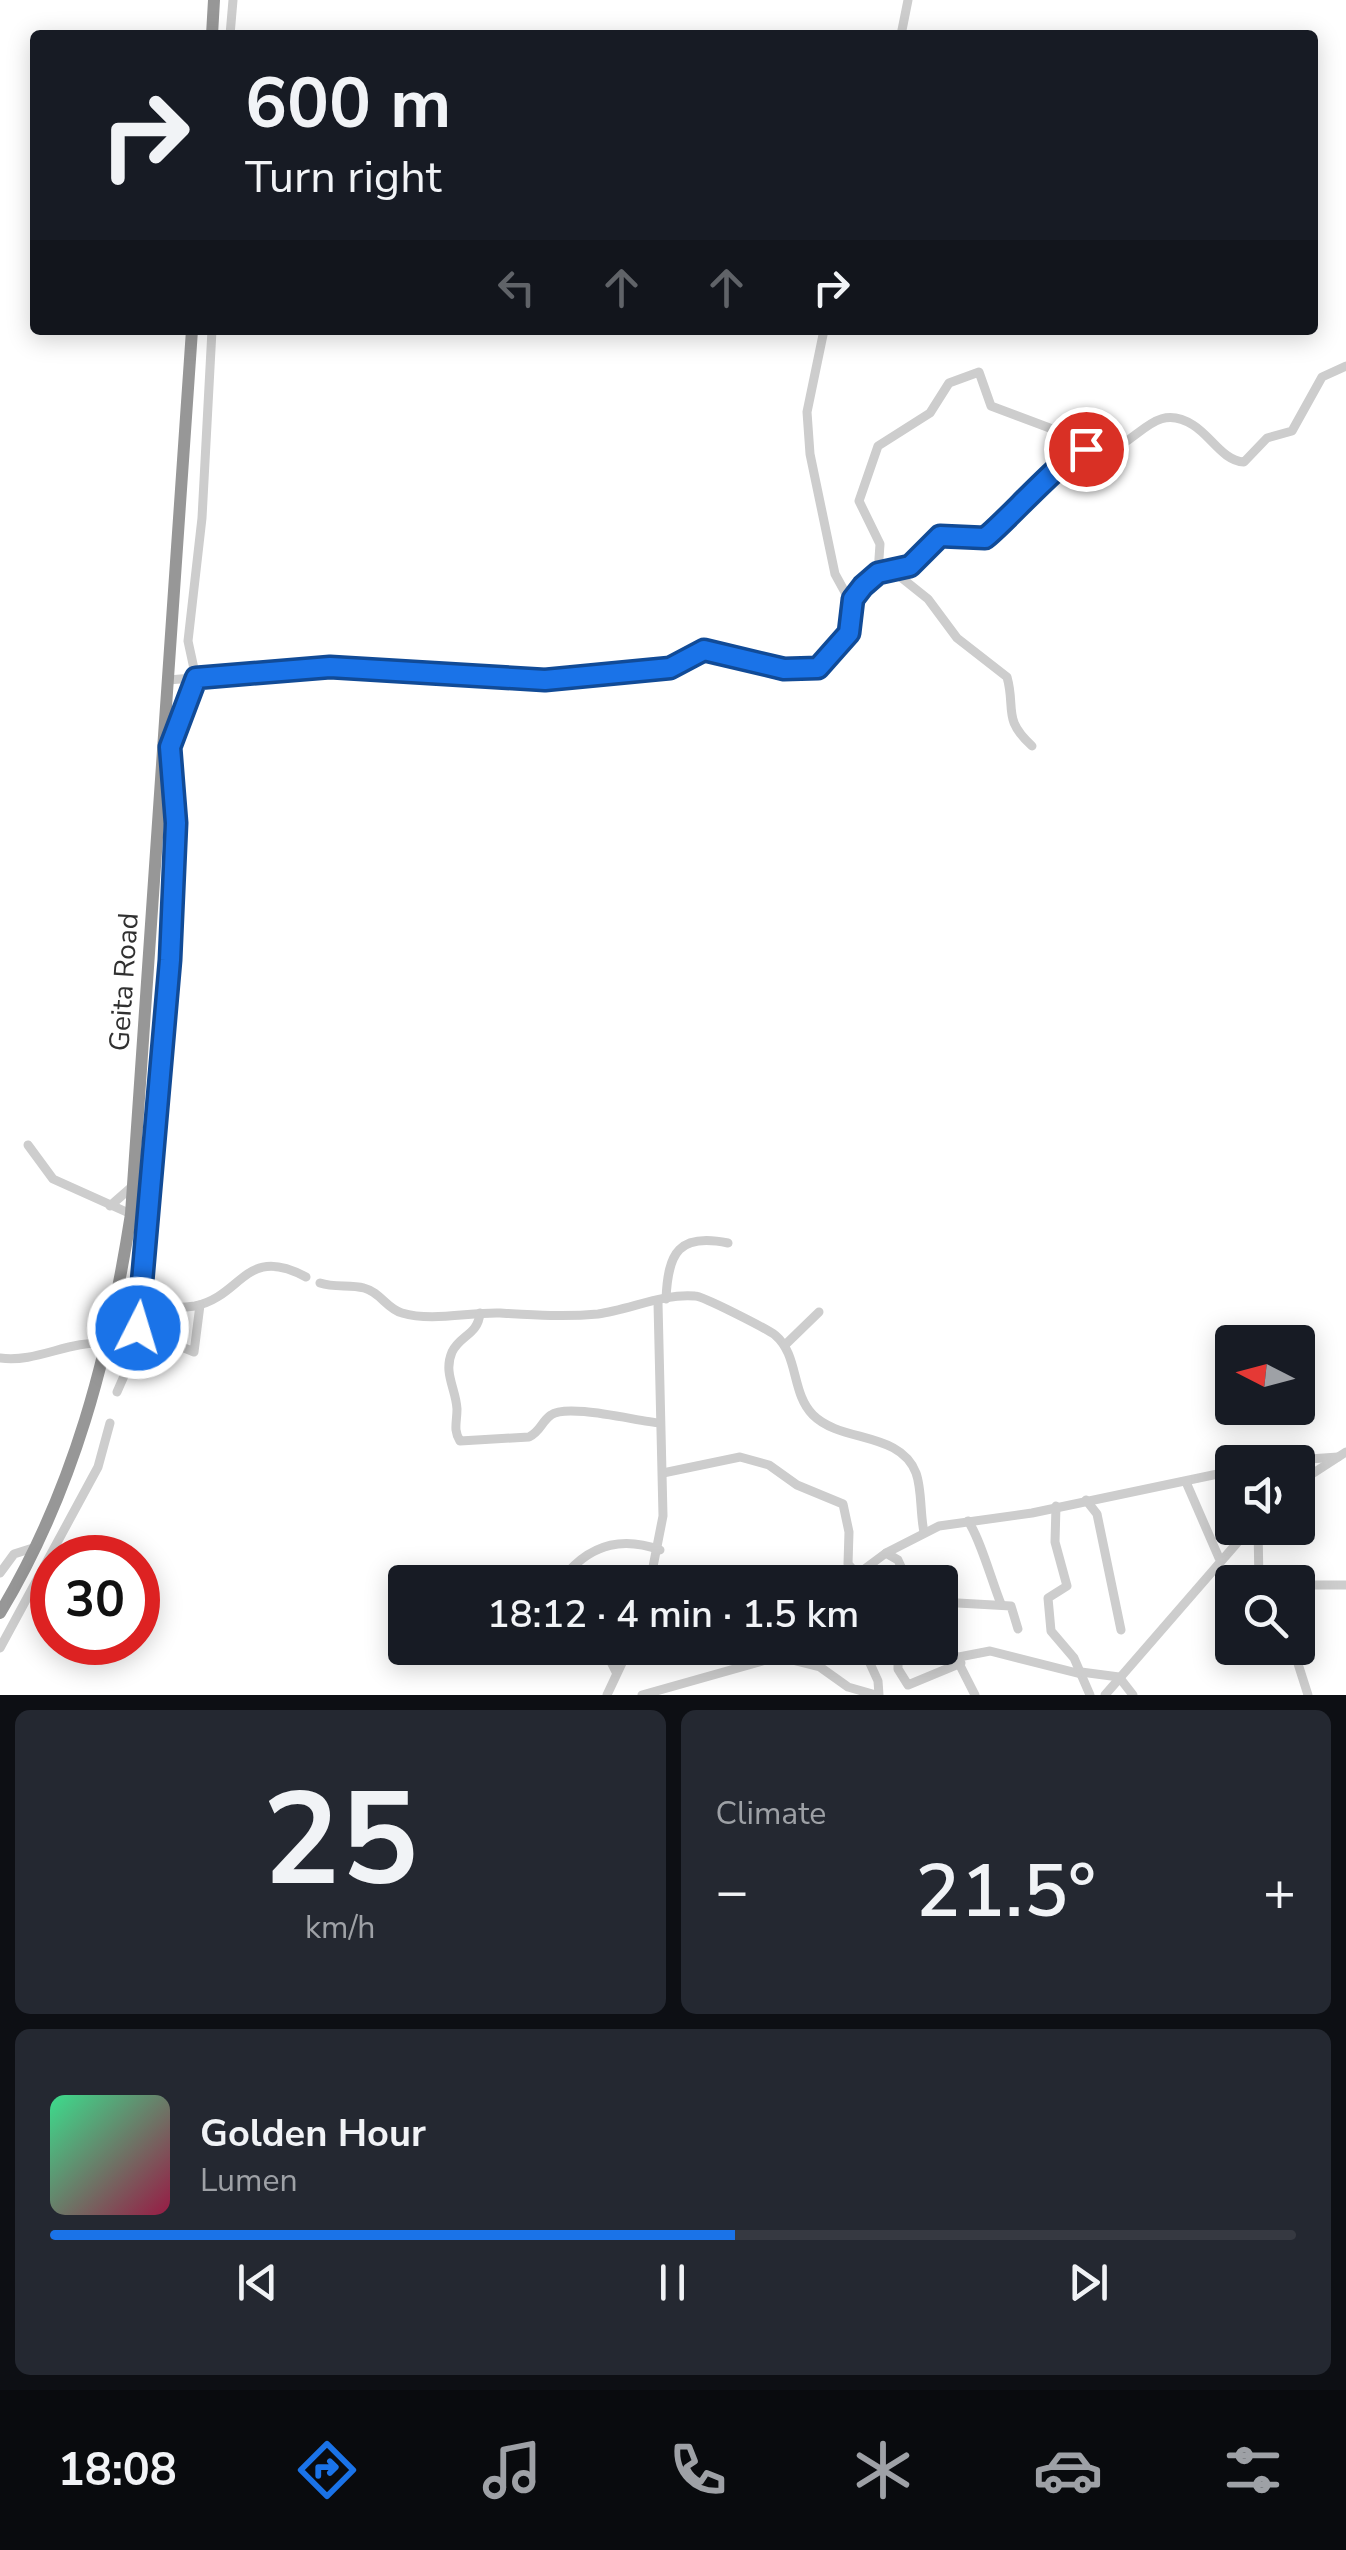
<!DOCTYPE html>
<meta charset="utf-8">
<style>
body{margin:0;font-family:"Nunito Sans",sans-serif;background:#242831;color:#f1f3f6;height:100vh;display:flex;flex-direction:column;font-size:38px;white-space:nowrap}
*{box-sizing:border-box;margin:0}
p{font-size:32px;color:#9ea1a6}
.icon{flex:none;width:55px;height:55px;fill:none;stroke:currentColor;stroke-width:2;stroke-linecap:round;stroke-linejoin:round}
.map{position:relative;height:1695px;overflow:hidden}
.panel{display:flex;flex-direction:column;gap:15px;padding:15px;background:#0d0f14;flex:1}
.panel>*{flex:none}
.top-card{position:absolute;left:30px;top:30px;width:1288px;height:305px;border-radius:10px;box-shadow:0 5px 25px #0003;background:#171b24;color:#f1f3f6;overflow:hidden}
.needle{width:65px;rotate:276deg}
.controls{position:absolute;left:1215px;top:1325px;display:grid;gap:20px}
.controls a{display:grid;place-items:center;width:100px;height:100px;border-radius:10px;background:#171b24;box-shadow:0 5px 25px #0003;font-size:50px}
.speed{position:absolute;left:30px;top:1535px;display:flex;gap:20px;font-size:50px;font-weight:700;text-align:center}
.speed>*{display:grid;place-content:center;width:130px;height:130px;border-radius:50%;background:#171b24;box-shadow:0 5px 25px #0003;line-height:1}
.speed .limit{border:15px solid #d22;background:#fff;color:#111}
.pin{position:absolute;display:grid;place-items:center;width:85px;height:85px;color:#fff;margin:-42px;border:5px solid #fff;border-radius:50%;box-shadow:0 2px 10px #0007}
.me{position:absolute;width:110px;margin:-55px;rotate:5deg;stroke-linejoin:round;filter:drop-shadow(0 0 8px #0008)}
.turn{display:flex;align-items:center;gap:35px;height:210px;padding:0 50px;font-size:45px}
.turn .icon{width:130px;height:130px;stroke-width:2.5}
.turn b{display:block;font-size:70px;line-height:85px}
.lanes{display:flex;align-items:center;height:95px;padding:0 50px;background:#0003;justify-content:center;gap:50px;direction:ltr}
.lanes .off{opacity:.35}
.big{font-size:75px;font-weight:600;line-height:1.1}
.panel .card{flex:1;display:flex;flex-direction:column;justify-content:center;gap:15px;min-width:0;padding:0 35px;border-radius:15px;background:#242831}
.panel .dial{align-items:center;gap:0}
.dial b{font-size:130px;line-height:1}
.song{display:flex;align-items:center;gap:30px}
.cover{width:120px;height:120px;border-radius:15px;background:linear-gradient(135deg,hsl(150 70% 55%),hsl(340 70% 35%))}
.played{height:10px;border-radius:5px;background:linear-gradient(90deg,#1a73e8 55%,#363941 55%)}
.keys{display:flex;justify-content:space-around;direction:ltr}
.heat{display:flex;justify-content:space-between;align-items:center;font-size:55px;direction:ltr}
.panel .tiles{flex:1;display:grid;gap:15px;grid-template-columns:1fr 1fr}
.card:last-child{grid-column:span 2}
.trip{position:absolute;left:388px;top:1565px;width:570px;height:100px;border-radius:10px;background:#171b24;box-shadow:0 5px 25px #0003;font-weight:600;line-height:100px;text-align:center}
.tab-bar{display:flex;height:160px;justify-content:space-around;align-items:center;background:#090b0e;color:#9ea1a6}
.tab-bar .icon{width:70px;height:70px}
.tab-bar .active{color:#1a73e8}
.tab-bar b{font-size:45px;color:#f1f3f6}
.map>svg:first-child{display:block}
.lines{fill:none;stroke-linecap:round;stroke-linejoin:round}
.minor{stroke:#cdcdcd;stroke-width:9}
.highway{stroke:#979797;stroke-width:12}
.route-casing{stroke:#114b97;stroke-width:25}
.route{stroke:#1a73e8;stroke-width:18}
.labels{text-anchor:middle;stroke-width:10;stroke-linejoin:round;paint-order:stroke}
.street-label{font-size:28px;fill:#303030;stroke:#fff}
</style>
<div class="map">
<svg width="1346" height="1695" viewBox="0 0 1346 1695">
<rect width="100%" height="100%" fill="#fff"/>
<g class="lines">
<g class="minor">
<polyline points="230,35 233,0"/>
<polyline points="901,35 908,0"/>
<polyline points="824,330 807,412 810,454 835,574 852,605"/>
<path d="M893 571 928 599 957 638 1007 677C1016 709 1002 719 1032 746"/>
<polyline points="878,573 880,544 859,501 878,446 930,413 949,383 979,372 991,406 1063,433 1086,449"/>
<path d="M168 680 331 667 545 680 670 668 703 651 784 669 818 668 849 633 853 599 863 586 878 573 910 565 940 536 985 538 1076 451C1086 449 1098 453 1108 451 1140 441 1155 401 1193 425 1211 436 1223 461 1244 462L1267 438 1292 431 1322 377 1346 366"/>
<polyline points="28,1145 53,1179 131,1214"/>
<polyline points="110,1206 134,1185"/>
<path d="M320 1283C335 1288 350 1284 364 1288 380 1292 387 1309 402 1313 432 1322 469 1312 500 1313 534 1315 565 1317 598 1314 629 1310 664 1293 695 1296 703 1296 767 1329 775 1335 799 1355 791 1393 813 1415 841 1443 900 1431 916 1473 922 1489 920 1514 924 1532"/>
<path d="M666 1299C668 1252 679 1233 728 1243"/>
<path d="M118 1303C142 1304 171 1310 195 1306 243 1296 245 1244 306 1277"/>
<path d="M480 1313C478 1335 460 1335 452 1352 443 1373 456 1389 457 1409 457 1422 453 1430 460 1441L529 1437C541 1431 541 1422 551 1415 567 1403 636 1421 660 1423"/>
<polyline points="138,1329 194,1352 200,1305"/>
<polyline points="785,1345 819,1312"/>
<path d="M0 1358C39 1363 69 1339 108 1344"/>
<polyline points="117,1392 135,1351 150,1234 176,846 170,747 196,678 188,641 202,518 212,330"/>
<polyline points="1267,1462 1338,1457"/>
<polyline points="663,1473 740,1457 769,1465 797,1485 843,1504 849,1532 848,1564 857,1574"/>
<polyline points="1186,1482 1219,1558"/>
<polyline points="1298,1483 1346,1452"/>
<polyline points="1086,1500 1097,1514 1121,1630"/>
<polyline points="1056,1506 1055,1542 1067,1586 1048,1598 1051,1631 1074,1658 1090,1695"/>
<path d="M968 1521C980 1538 992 1582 1001 1604"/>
<polyline points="1258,1528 1259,1582"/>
<polyline points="886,1553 898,1560 908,1582"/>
<path d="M568 1572C594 1543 624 1537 660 1550"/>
<polyline points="0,1573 14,1554 36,1547"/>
<polyline points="545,1582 563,1571 573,1582"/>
<polyline points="650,1582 663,1516 658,1303"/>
<polyline points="847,1582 886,1553 939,1526 1032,1513 1232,1471"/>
<polyline points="1298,1585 1346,1585"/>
<polyline points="940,1602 1011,1606 1018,1629"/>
<polyline points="940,1626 975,1695"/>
<polyline points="0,1648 98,1467 110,1423"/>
<polyline points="604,1648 616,1672"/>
<polyline points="863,1648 878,1681 879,1695"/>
<polyline points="898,1648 898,1669 908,1685 961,1663"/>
<polyline points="1293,1648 1308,1695"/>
<polyline points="776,1656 820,1667 848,1687 876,1695"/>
<polyline points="959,1657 990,1651 1081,1674"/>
<polyline points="1081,1672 1119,1677 1133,1695"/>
<polyline points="607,1695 629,1648"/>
<polyline points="642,1695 766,1660 785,1648"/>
<polyline points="1105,1695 1250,1528"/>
</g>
<g class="highway">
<polyline points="212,35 214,0"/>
<path d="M0 1613C74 1490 109 1355 131 1214L192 330"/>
</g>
</g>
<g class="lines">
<g class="route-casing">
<path id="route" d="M138 1328 170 960 176 823 170 747 196 678 330 667 545 680 670 668 704 650 784 669 818 668 849 633 853 599 863 586 878 573 910 566 940 536 985 538C1006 522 1068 451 1086 449"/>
</g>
<use href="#route" class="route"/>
</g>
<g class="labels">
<g class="street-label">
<text transform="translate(123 982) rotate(-86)" y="10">Geita Road</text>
</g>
</g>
</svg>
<div class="controls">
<a><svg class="needle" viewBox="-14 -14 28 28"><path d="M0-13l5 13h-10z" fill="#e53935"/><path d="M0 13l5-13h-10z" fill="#9ea1a6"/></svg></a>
<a><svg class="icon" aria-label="sound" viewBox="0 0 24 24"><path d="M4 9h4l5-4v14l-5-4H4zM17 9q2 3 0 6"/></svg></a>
<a><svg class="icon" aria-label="search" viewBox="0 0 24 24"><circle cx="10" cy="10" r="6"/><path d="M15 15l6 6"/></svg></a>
</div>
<div class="speed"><div class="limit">30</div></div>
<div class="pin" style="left:1086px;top:449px;background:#d93025"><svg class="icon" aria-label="arrive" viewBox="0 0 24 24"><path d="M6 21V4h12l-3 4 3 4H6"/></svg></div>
<svg class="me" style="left:138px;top:1328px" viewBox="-20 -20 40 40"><circle r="17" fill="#1a73e8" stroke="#fff" stroke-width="3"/><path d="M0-11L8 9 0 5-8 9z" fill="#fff"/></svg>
<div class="trip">18:12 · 4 min · 1.5 km</div>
<div class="top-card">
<div class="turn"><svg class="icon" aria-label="right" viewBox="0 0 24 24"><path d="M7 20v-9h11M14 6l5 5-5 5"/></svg><div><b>600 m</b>Turn right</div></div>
<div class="lanes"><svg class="icon off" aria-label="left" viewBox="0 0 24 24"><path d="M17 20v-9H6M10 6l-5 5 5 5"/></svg><svg class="icon off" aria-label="ahead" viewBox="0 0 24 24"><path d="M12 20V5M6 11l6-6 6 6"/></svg><svg class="icon off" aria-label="ahead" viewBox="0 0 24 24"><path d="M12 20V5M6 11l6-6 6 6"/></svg><svg class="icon" aria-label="right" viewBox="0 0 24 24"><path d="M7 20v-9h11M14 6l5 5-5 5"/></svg></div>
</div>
</div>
<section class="panel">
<div class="tiles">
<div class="card dial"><b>25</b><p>km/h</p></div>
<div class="card"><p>Climate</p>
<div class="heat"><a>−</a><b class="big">21.5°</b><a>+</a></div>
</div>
<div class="card">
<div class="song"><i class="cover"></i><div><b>Golden Hour</b><p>Lumen</p></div></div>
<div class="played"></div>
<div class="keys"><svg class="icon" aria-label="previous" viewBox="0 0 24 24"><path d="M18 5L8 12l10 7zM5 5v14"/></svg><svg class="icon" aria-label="pause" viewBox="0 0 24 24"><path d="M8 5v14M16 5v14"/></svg><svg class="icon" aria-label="next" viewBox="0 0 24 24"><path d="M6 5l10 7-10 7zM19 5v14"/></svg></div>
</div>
</div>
</section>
<nav class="tab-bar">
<b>18:08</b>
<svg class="icon active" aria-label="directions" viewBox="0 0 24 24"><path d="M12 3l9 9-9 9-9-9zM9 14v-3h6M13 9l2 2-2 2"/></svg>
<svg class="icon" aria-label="music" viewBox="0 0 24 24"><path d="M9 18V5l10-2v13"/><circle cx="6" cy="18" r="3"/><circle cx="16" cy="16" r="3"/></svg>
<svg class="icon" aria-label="phone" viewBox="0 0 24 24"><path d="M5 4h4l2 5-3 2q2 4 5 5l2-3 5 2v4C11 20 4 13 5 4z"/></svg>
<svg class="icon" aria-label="climate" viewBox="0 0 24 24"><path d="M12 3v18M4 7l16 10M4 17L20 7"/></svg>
<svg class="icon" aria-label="car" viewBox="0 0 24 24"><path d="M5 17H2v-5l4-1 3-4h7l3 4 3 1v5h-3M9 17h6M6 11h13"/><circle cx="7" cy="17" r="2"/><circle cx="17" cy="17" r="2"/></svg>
<svg class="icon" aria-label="filters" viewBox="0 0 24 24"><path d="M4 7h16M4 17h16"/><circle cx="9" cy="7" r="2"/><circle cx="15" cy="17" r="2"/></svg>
</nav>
